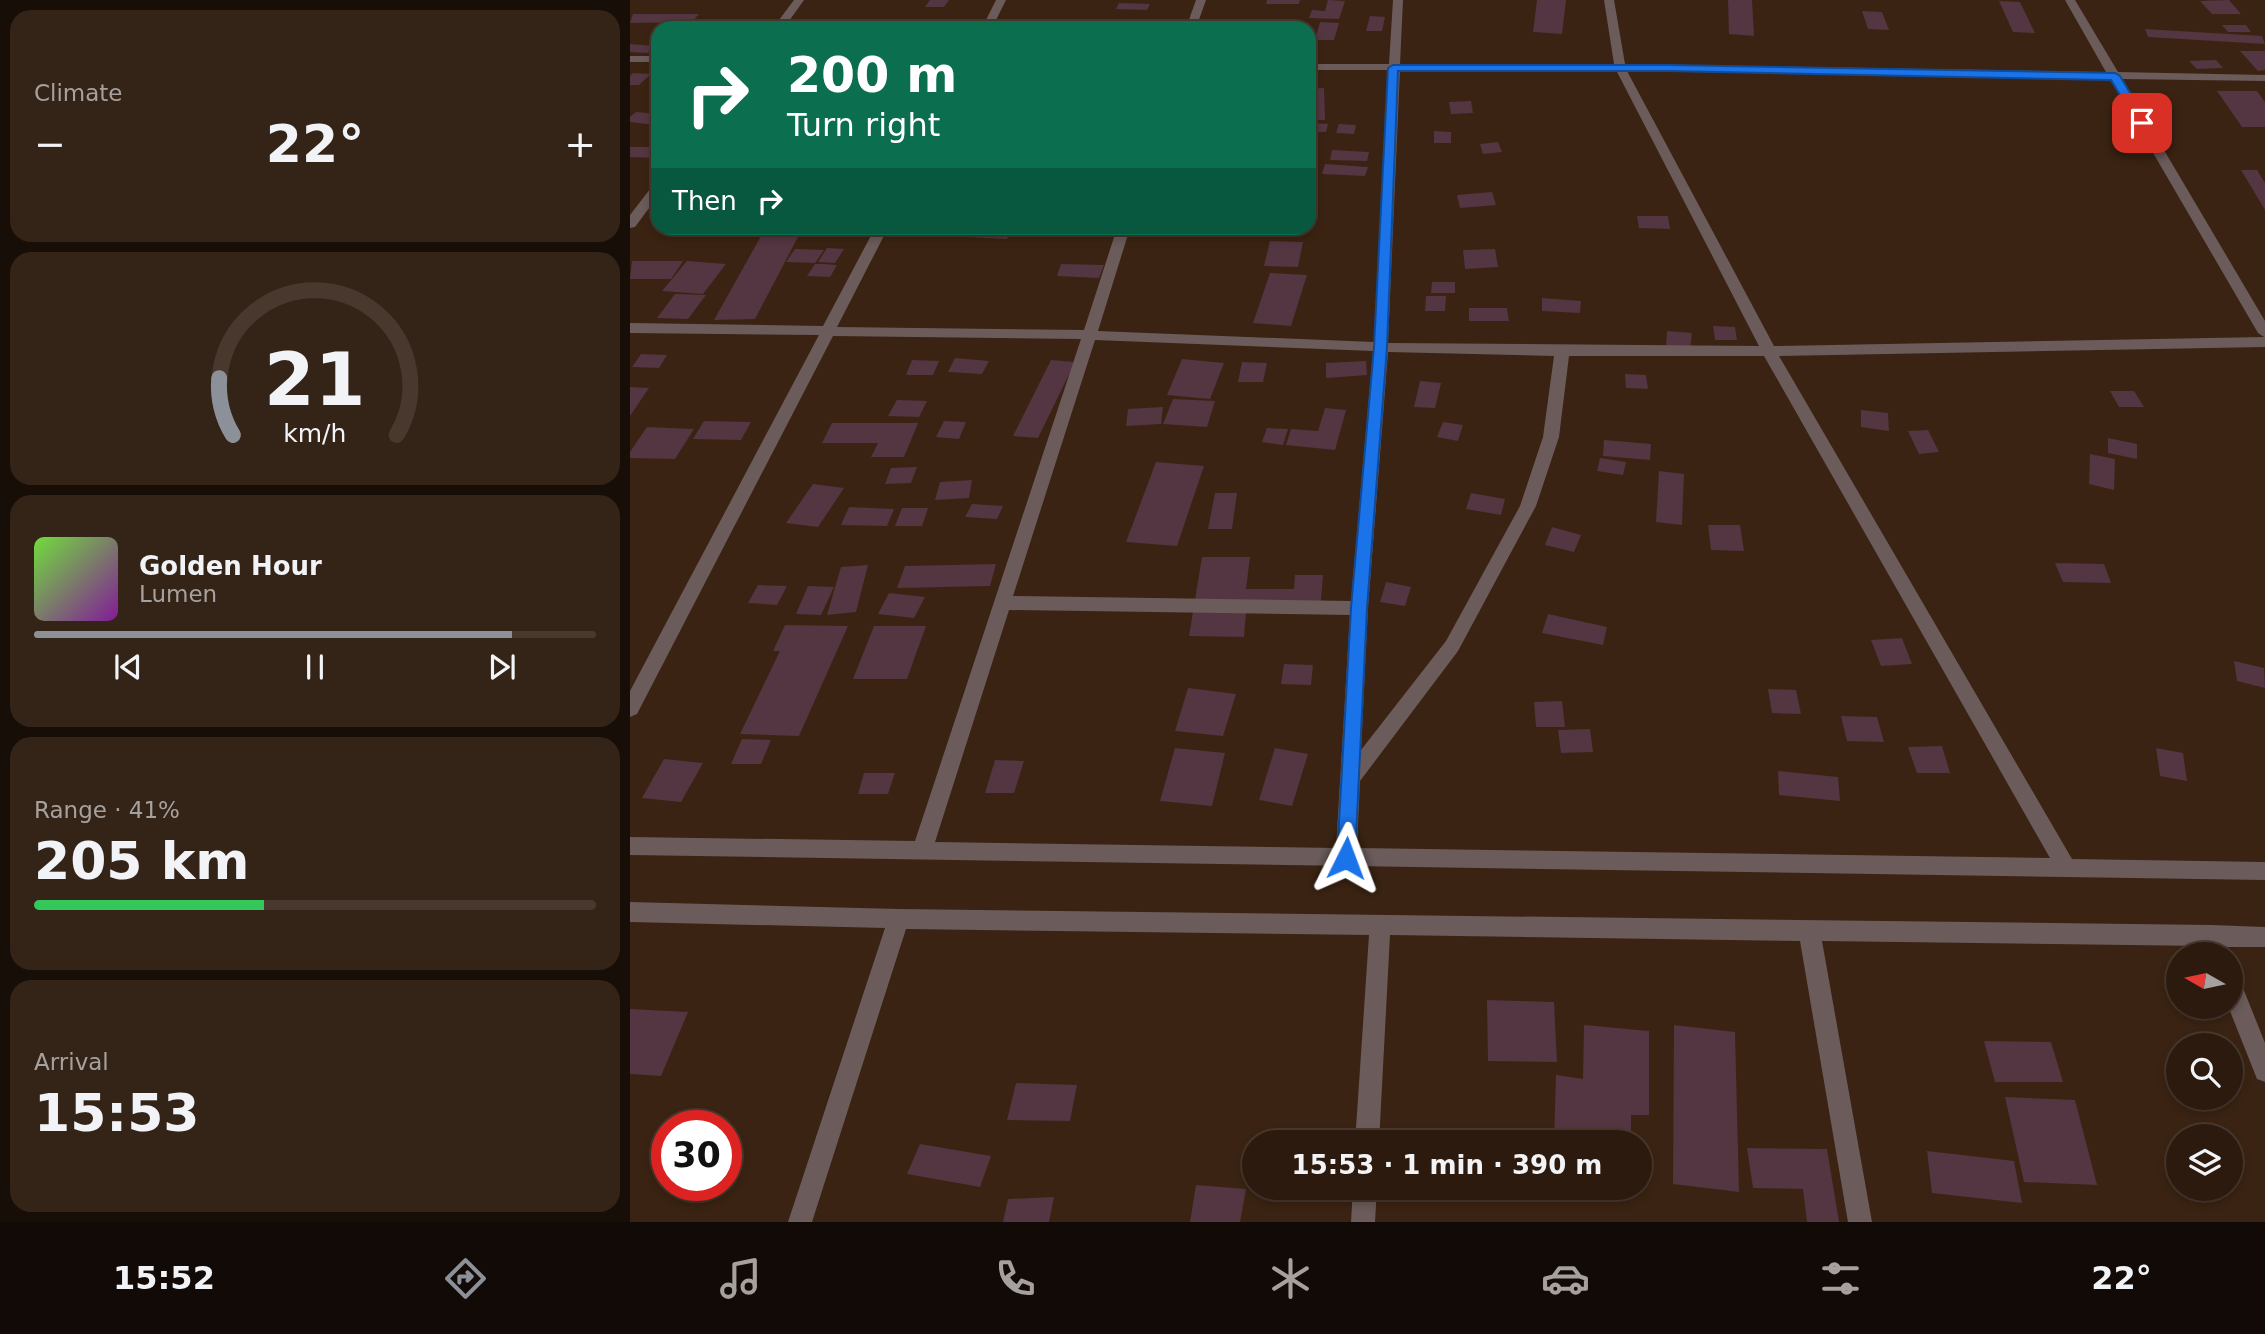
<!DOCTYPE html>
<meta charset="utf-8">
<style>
body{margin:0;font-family:"DejaVu Sans",sans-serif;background:#342317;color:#f1f3f6;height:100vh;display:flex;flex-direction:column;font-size:26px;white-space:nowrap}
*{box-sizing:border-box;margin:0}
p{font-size:23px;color:#a6a19e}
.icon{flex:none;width:38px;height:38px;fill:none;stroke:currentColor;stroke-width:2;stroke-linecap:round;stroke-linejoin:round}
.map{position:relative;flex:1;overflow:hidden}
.side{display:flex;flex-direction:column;gap:10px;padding:10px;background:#180e08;width:630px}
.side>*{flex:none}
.hud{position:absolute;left:21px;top:21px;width:665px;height:214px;border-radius:21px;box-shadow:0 4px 10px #0003,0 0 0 2px #48382e;background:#0b6e4f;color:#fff;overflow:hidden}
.needle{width:46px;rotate:279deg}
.tools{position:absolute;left:1536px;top:942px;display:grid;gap:14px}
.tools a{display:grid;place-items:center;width:77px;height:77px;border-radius:50%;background:#2c1a0e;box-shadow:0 4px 10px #0003,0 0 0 2px #48382e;font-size:35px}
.speed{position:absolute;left:21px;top:1110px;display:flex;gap:14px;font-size:35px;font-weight:700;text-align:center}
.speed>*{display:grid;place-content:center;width:91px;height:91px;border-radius:50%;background:#2c1a0e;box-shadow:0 4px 10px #0003,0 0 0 2px #48382e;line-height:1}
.speed .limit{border:10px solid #d22;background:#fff;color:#111}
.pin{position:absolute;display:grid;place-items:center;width:60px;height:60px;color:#fff;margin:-30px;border-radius:14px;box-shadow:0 4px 10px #0006}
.me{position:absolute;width:77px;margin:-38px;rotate:3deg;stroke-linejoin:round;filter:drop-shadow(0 0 5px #0008)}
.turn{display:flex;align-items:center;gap:24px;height:147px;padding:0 21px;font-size:32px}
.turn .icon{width:91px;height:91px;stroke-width:2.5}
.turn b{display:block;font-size:49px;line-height:60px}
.then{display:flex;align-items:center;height:66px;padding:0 21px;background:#0003;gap:14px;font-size:26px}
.big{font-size:52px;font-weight:700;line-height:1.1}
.side .card{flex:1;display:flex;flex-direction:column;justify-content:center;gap:10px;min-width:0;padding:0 24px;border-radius:21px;background:#342317}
.side .dial{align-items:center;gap:0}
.dial svg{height:182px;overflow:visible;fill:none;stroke:#48382e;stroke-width:7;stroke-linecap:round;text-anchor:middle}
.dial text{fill:#f1f3f6;stroke:none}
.song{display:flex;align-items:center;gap:21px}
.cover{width:84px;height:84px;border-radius:10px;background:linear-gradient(135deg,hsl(100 70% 55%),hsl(290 70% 35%))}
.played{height:7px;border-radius:4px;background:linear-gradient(90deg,#8c9099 85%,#48382e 85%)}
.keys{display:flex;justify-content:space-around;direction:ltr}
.heat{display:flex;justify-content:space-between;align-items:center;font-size:38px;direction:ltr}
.charge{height:10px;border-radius:5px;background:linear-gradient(90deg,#34c759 41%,#48382e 0)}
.trip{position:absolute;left:612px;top:1130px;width:410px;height:70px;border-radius:35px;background:#2c1a0e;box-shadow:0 4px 10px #0003,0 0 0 2px #48382e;font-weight:700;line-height:70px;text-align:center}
.dock{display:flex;height:112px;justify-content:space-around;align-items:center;background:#120a06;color:#a6a19e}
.dock .icon{width:49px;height:49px}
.dock .active{color:#8c9099}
.dock b{font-size:32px;color:#f1f3f6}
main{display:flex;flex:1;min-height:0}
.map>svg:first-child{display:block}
.building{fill:#543542}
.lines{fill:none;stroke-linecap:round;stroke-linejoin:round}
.minor{fill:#6b5b5b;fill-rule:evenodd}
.route{fill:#1a73e8;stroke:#114b97;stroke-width:2}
</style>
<main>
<section class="side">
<div class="card"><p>Climate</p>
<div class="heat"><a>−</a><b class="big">22°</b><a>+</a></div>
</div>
<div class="card dial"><svg viewBox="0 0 100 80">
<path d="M14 69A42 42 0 1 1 86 69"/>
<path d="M14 69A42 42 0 0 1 8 44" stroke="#8c9099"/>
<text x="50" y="56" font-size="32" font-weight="700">21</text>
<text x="50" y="72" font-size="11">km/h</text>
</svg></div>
<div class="card">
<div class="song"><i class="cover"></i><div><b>Golden Hour</b><p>Lumen</p></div></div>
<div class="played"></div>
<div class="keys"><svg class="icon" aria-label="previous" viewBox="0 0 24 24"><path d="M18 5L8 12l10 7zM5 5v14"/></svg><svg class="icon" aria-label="pause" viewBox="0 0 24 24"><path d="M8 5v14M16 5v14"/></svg><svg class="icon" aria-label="next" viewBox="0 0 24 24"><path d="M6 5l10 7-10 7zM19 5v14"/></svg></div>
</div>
<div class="card"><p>Range · 41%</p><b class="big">205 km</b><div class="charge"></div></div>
<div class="card"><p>Arrival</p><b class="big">15:53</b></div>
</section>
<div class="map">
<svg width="1635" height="1222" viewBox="0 0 1635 1222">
<rect width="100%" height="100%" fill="#3a2312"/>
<g class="building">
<polygon points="300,0 319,0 314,7 295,7"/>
<polygon points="637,0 670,0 669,4 636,4"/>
<polygon points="698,0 715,1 709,19 679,18 682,10 695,11"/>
<polygon points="907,0 936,0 932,34 903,32"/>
<polygon points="1098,0 1122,0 1124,36 1099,34"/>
<polygon points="1599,0 1611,14 1582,14 1570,1"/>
<polygon points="1369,1 1390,2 1405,33 1383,32"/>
<polygon points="489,3 520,4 517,10 486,9"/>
<polygon points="1232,11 1252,12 1259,30 1238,29"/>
<polygon points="3,14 69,14 62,22 0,23"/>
<polygon points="740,16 755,17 752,31 736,31"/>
<polygon points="690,22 709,23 704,40 685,40"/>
<polygon points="1592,25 1616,25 1621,32 1598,32"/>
<polygon points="1515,29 1632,36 1635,44 1518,37"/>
<polygon points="0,44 25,46 18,53 0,52"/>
<polygon points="1610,51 1635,51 1635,70 1628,71"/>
<polygon points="1586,60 1593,68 1567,69 1559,61"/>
<polygon points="3,73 21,74 9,85 0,85 0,76"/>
<polygon points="694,88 695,120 679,120 679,89"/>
<polygon points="1587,91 1627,91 1635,102 1635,127 1612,127"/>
<polygon points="841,101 843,113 821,114 819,102"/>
<polygon points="6,112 28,114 28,122 25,125 0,122 0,117"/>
<polygon points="680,123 698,124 696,132 679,132"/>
<polygon points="709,124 726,125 724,134 706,133"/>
<polygon points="804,131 821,132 821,143 804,143"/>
<polygon points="868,142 872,152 853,154 850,144"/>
<polygon points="0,147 28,147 28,158 0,157"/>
<polygon points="702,150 739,152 737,161 700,160"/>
<polygon points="695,164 738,167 735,176 692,174"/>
<polygon points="1611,170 1627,170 1635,183 1635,210"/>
<polygon points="862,192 866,205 830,208 827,195"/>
<polygon points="1007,216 1038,216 1040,229 1009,228"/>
<polygon points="73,228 116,228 112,234 69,234"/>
<polygon points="341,228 382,228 377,239 336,237"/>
<polygon points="169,235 125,319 84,320 131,236"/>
<polygon points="640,241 673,242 668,267 634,266"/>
<polygon points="197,248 214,249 205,263 188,262"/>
<polygon points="165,249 194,250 185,263 156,262"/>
<polygon points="865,249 868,267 835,269 833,250"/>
<polygon points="2,261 53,261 41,279 0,279"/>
<polygon points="57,261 96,264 73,294 32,291"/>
<polygon points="185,264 194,264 207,265 200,277 177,276"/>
<polygon points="431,264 474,265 469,278 427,276"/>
<polygon points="640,273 677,275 661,326 623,323"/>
<polygon points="802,282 825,282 825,293 801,293"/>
<polygon points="45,294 76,295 58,319 27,318"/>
<polygon points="796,296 816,296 815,311 795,311"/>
<polygon points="912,298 951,301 950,313 912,311"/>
<polygon points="839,308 877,308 879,321 839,321"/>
<polygon points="1083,326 1105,327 1107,340 1085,340"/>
<polygon points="1037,331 1062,333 1060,349 1036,347"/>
<polygon points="11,354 37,355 29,368 2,367"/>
<polygon points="325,358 359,361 352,374 318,372"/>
<polygon points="552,359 594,363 580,399 537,395"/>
<polygon points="282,360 309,361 303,375 276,375"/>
<polygon points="421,360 445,362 408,438 383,436"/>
<polygon points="736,361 737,375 696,378 696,363"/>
<polygon points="612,362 637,363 633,382 608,382"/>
<polygon points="995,374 1016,375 1018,389 996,388"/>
<polygon points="790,381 811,383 805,408 784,407"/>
<polygon points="0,387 19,388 0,416"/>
<polygon points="1480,391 1504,391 1514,407 1489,407"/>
<polygon points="543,399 585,401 577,427 533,424"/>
<polygon points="267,400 297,401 289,417 258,416"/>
<polygon points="533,407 531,424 496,426 498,409"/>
<polygon points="695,408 716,410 705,450 656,445 661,429 688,431"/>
<polygon points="1231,410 1258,413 1259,431 1231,427"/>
<polygon points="74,421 121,422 111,440 63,439"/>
<polygon points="314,421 336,422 329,439 306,437"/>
<polygon points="813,422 833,425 828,441 807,437"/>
<polygon points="202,423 288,423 274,457 241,457 248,443 192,443"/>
<polygon points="17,427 64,429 45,459 0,458 0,452"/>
<polygon points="637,428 658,429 653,445 632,442"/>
<polygon points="1298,430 1309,452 1289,454 1278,431"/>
<polygon points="1478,438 1507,444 1507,459 1478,453"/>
<polygon points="974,440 1021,444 1020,460 973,456"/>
<polygon points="1460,454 1485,459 1484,490 1459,484"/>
<polygon points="970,458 996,462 993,475 967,471"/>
<polygon points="526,462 574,466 547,546 496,542"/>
<polygon points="287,467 281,483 255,484 261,468"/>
<polygon points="1029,471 1054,474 1052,525 1026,522"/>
<polygon points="342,480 339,498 305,500 310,482"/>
<polygon points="183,484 214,488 188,527 156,523"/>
<polygon points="585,493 607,493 602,529 578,529"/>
<polygon points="841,493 875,499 871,515 836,509"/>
<polygon points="342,504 373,506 367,519 335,517"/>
<polygon points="219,507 264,509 257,526 211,525"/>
<polygon points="272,508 298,508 292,526 265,526"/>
<polygon points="1078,525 1110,525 1114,551 1081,550"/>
<polygon points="922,527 951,535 944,552 915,545"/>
<polygon points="572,557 620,557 616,589 664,589 665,575 693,575 690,612 616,612 614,637 559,636"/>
<polygon points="1425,563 1474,564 1481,583 1433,582"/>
<polygon points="366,564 360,586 267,588 275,566"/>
<polygon points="238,565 226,612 197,615 211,567"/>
<polygon points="756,582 781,587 775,606 750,602"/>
<polygon points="128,585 157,586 147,605 118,603"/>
<polygon points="178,586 204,587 191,615 166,614"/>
<polygon points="259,593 295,597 284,618 248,614"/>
<polygon points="918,614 977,627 973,645 912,633"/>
<polygon points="155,625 218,626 169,736 110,734 150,651 143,651"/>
<polygon points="244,626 296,626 277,679 223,679"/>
<polygon points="1272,638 1282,664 1251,666 1241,640"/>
<polygon points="1604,661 1634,668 1635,688 1607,681"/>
<polygon points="654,664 683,665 681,685 651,684"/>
<polygon points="558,688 606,694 593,736 545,731"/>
<polygon points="1138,689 1166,690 1171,714 1142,713"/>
<polygon points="932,701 935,727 906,727 904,702"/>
<polygon points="1211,716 1247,717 1254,742 1217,741"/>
<polygon points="960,729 963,752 931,753 928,730"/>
<polygon points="112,739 141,740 131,764 101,764"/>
<polygon points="1312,746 1320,773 1287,773 1278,747"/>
<polygon points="545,748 595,753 582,806 530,801"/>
<polygon points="645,748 678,754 662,806 629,800"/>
<polygon points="1526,748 1553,753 1557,781 1530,776"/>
<polygon points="34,759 73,763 51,802 12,798"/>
<polygon points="365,760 394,761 384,793 355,793"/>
<polygon points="1148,771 1208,777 1210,801 1149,795"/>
<polygon points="234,773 265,773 258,794 228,794"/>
<polygon points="857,1000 924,1002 927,1062 858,1061"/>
<polygon points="0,1009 58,1012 31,1076 0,1074"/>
<polygon points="954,1025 1019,1031 1019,1115 1001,1115 1001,1143 924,1143 926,1075 953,1079"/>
<polygon points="1044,1025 1105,1032 1109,1192 1043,1184"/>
<polygon points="1354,1041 1421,1042 1433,1082 1365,1082"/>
<polygon points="386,1083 447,1085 440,1121 377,1120"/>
<polygon points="1375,1097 1445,1100 1467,1185 1394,1182"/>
<polygon points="290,1144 361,1156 350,1187 277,1174"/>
<polygon points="1117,1148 1197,1149 1209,1222 1177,1222 1173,1189 1123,1188"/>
<polygon points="1297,1151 1384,1161 1392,1203 1302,1193"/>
<polygon points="566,1185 616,1189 610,1222 560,1222"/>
<polygon points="424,1197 419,1222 373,1222 378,1199"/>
</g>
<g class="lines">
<g class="minor">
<polygon points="164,0 174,0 154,28 143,28"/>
<polygon points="366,0 376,0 362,28 352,28"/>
<polygon points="566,0 576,0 566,28 556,28"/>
<path d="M763 0H773L770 64H984L974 0H984L995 64 1476 72 1435 0H1445L1488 72 1635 75V81L1492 79 1635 321V347L1149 356 1442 859 1635 862V880L0 855V837L285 841 451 339 203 336 7 714 0 717V691L189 335 0 333V323L193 326 245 228H258L207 327 454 330 487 228H500L468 331 744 342 759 70H679V64H759ZM770 70H986L1129 346 758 343ZM997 71 1480 79 1628 333 1634 337 1144 346ZM465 340 743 351 721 601 383 596ZM758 352 924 356 913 437 890 506 816 641 731 750 738 608ZM939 356H1134L1420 858 727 848 730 781 828 651 906 506 929 437ZM379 610 720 615 706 848 305 842Z"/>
<rect x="0" y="56" width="28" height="6"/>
<polygon points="28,183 28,196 5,227 0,228 0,215 24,184"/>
<polygon points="0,902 269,909 1582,925 1635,927 1635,947 1597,947 1600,954 1578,954 1575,946 1192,941 1242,1222 1218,1222 1170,941 760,935 749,1143 725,1143 739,935 276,929 182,1222 158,1222 255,928 0,922"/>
<polygon points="1601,975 1609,978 1635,1043 1635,1082 1627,1079 1598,1006 1601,1006"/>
<polygon points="723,1188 747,1188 745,1222 721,1222"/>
</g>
</g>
<polygon class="route" points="1039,65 1485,73 1490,76 1518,123 1508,125 1481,80 1039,71 768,71 757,347 737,608 725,858 723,864 716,867 710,864 707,858 721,608 744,347 758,68 763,65"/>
</svg>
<div class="tools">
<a><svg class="needle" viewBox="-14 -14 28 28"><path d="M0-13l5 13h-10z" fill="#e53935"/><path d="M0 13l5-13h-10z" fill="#a6a19e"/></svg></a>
<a><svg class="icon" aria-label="search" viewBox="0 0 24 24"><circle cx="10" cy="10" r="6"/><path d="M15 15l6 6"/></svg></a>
<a><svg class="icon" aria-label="layers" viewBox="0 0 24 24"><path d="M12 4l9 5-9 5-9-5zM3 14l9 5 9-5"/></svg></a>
</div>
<div class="speed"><div class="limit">30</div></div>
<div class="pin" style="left:1512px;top:123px;background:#d93025"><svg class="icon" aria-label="arrive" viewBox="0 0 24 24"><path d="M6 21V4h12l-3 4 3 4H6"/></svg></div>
<svg class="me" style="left:716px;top:858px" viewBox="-20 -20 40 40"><path d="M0-17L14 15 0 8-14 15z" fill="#1a73e8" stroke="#fff" stroke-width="4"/></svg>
<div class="trip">15:53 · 1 min · 390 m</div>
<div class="hud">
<div class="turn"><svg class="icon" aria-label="right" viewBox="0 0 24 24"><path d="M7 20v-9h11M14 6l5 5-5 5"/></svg><div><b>200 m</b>Turn right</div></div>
<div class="then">Then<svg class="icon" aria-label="right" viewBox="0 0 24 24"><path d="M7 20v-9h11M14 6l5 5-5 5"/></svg></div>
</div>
</div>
</main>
<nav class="dock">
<b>15:52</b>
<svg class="icon active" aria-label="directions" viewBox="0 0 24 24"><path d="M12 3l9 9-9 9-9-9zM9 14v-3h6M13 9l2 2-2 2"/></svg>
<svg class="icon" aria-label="music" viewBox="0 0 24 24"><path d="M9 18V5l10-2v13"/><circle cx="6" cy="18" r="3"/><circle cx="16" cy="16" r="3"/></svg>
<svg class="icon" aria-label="phone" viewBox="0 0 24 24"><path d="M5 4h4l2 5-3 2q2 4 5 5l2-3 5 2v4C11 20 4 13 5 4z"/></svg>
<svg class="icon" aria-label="climate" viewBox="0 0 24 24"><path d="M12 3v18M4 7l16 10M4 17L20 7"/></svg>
<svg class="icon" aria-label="car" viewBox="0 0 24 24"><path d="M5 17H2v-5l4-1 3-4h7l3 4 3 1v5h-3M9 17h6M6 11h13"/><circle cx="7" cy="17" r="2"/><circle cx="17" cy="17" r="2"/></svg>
<svg class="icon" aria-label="filters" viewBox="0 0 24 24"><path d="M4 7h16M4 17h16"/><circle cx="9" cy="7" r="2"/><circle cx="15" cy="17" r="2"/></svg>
<b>22°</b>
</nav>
